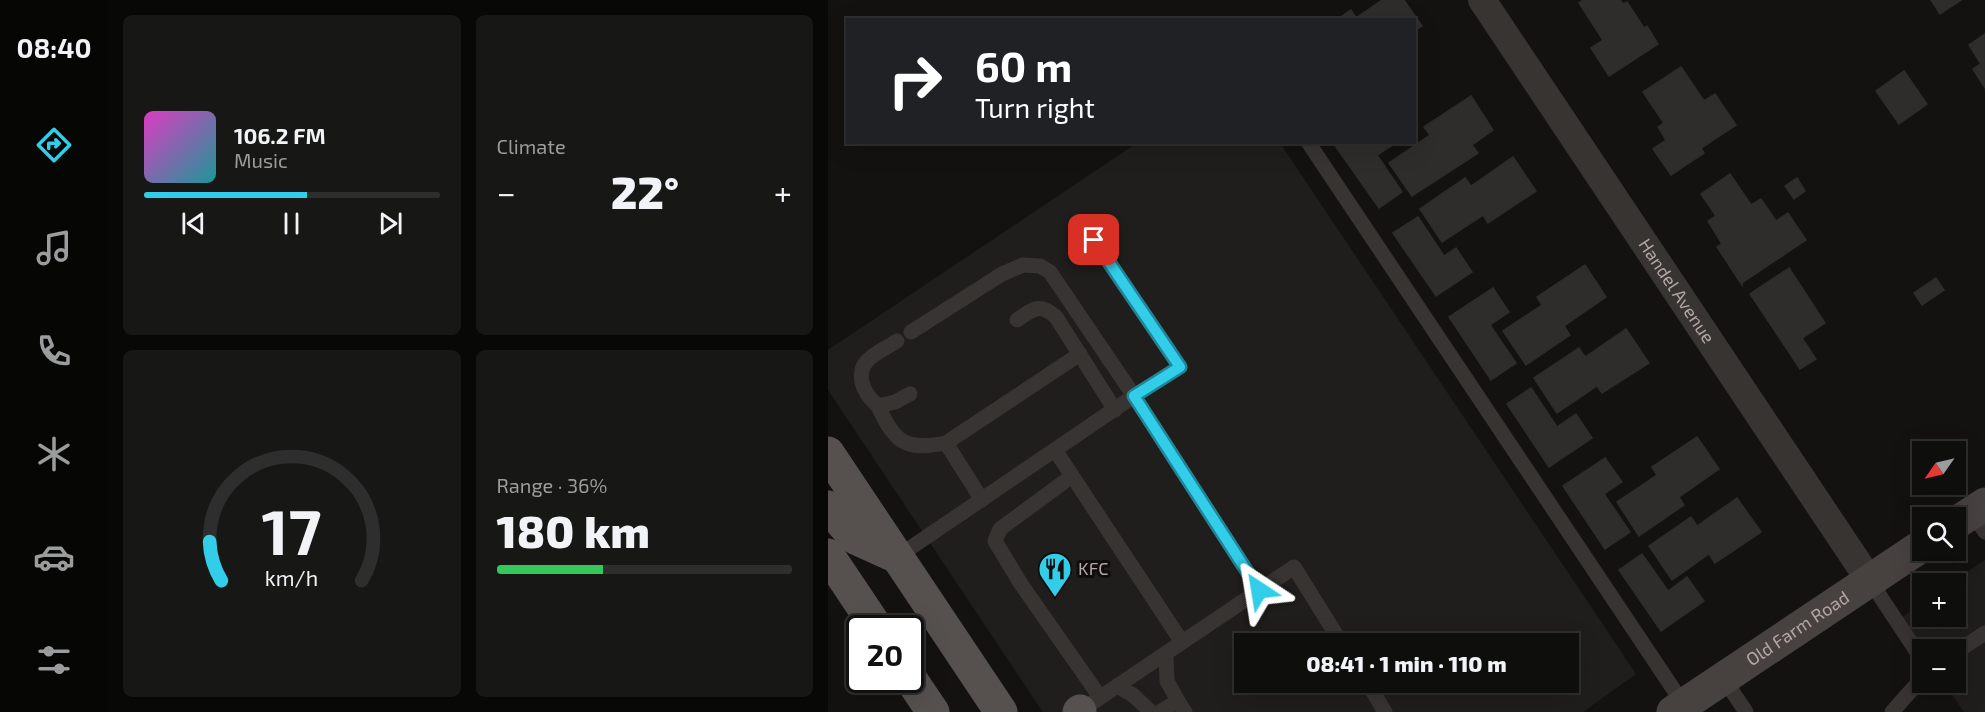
<!DOCTYPE html>
<meta charset="utf-8">
<style>
body{margin:0;font-family:"Exo 2",sans-serif;background:#171716;color:#f1f3f6;height:100vh;display:flex;flex-direction:column;font-size:22px;white-space:nowrap}
*{box-sizing:border-box;margin:0}
p{font-size:20px;color:#9b9c9d}
.icon{flex:none;width:33px;height:33px;fill:none;stroke:currentColor;stroke-width:2;stroke-linecap:round;stroke-linejoin:round}
.map{position:relative;flex:1;overflow:hidden}
.panel{display:flex;flex-direction:column;gap:15px;padding:15px;background:#080807;width:720px}
.panel>*{flex:none}
.hud{position:absolute;left:18px;top:18px;width:570px;height:126px;border-radius:0px;box-shadow:0 6px 24px #0002,0 0 0 2px #2e2e2e;background:#202124;color:#fff;overflow:hidden}
.needle{width:39px;rotate:236deg}
.tools{position:absolute;left:1084px;top:441px;display:grid;gap:12px}
.tools a{display:grid;place-items:center;width:54px;height:54px;border-radius:0px;background:#0e0e0d;box-shadow:0 6px 24px #0002,0 0 0 2px #2e2e2e;font-size:30px}
.speed{position:absolute;left:18px;top:615px;display:flex;gap:12px;font-size:30px;font-weight:700;text-align:center}
.speed>*{display:grid;place-content:center;width:78px;height:78px;border-radius:50%;background:#0e0e0d;box-shadow:0 6px 24px #0002,0 0 0 2px #2e2e2e;line-height:1}
.speed .limit{border:3px solid #111;border-radius:9px;background:#fff;color:#111}
.pin{position:absolute;display:grid;place-items:center;width:51px;height:51px;color:#fff;margin:-26px;border-radius:12px;box-shadow:0 3px 9px #0006}
.me{position:absolute;width:66px;margin:-33px;rotate:327deg;stroke-linejoin:round;filter:drop-shadow(0 0 4px #0008)}
.turn{display:flex;align-items:center;gap:21px;height:126px;padding:0 30px;font-size:27px}
.turn .icon{width:78px;height:78px;stroke-width:2.5}
.turn b{display:block;font-size:42px;line-height:51px}
.big{font-size:45px;font-weight:800;line-height:1.1}
.panel .card{flex:1;display:flex;flex-direction:column;justify-content:center;gap:9px;min-width:0;padding:0 21px;border-radius:9px;background:#171716}
.panel .dial{align-items:center;gap:0}
.dial svg{height:156px;overflow:visible;fill:none;stroke:#2e2e2e;stroke-width:7;stroke-linecap:round;text-anchor:middle}
.dial text{fill:#f1f3f6;stroke:none}
.song{display:flex;align-items:center;gap:18px}
.cover{width:72px;height:72px;border-radius:9px;background:linear-gradient(135deg,hsl(310 70% 55%),hsl(180 70% 35%))}
.played{height:6px;border-radius:3px;background:linear-gradient(90deg,#32cee9 55%,#2e2e2e 55%)}
.keys{display:flex;justify-content:space-around;direction:ltr}
.heat{display:flex;justify-content:space-between;align-items:center;font-size:33px;direction:ltr}
.charge{height:9px;border-radius:4px;background:linear-gradient(90deg,#34c759 36%,#2e2e2e 0)}
.panel .tiles{flex:1;display:grid;gap:15px;grid-template-columns:repeat(2,1fr)}
.trip{position:absolute;left:406px;top:633px;width:345px;height:60px;border-radius:0px;background:#0e0e0d;box-shadow:0 6px 24px #0002,0 0 0 2px #2e2e2e;font-weight:800;line-height:60px;text-align:center}
main{display:flex;flex:1;min-height:0}
.dock{display:flex;flex-direction:column;width:108px;justify-content:space-around;align-items:center;background:#060605;color:#9b9c9d}
.dock .icon{width:42px;height:42px}
.dock .active{color:#32cee9}
.dock b{font-size:27px;color:#f1f3f6}
.map>svg:first-child{display:block}
.built{fill:#201e1d;fill-rule:evenodd}
.building{fill:#2f2d2c;stroke:#2f2d2b;stroke-width:1.5}
.lines{fill:none;stroke-linecap:round;stroke-linejoin:round}
.lane{stroke:#373432;stroke-width:15}
.street{stroke:#373432;stroke-width:28}
.secondary{stroke:#474240;stroke-width:33}
.primary{stroke:#56514e;stroke-width:33}
.route-casing{stroke:#208697;stroke-width:15}
.route{stroke:#32cee9;stroke-width:10}
.labels{text-anchor:middle;stroke-width:6;stroke-linejoin:round;paint-order:stroke}
.street-label{font-size:18px;fill:#b3a6a3;stroke:#0e0d0c}
.poi-label{font-size:18px;fill:#b3a6a3;stroke:#0e0d0c;text-anchor:start}
</style>
<main>
<nav class="dock">
<b>08:40</b>
<svg class="icon active" aria-label="directions" viewBox="0 0 24 24"><path d="M12 3l9 9-9 9-9-9zM9 14v-3h6M13 9l2 2-2 2"/></svg>
<svg class="icon" aria-label="music" viewBox="0 0 24 24"><path d="M9 18V5l10-2v13"/><circle cx="6" cy="18" r="3"/><circle cx="16" cy="16" r="3"/></svg>
<svg class="icon" aria-label="phone" viewBox="0 0 24 24"><path d="M5 4h4l2 5-3 2q2 4 5 5l2-3 5 2v4C11 20 4 13 5 4z"/></svg>
<svg class="icon" aria-label="climate" viewBox="0 0 24 24"><path d="M12 3v18M4 7l16 10M4 17L20 7"/></svg>
<svg class="icon" aria-label="car" viewBox="0 0 24 24"><path d="M5 17H2v-5l4-1 3-4h7l3 4 3 1v5h-3M9 17h6M6 11h13"/><circle cx="7" cy="17" r="2"/><circle cx="17" cy="17" r="2"/></svg>
<svg class="icon" aria-label="filters" viewBox="0 0 24 24"><path d="M4 7h16M4 17h16"/><circle cx="9" cy="7" r="2"/><circle cx="15" cy="17" r="2"/></svg>
</nav>
<section class="panel">
<div class="tiles">
<div class="card">
<div class="song"><i class="cover"></i><div><b>106.2 FM</b><p>Music</p></div></div>
<div class="played"></div>
<div class="keys"><svg class="icon" aria-label="previous" viewBox="0 0 24 24"><path d="M18 5L8 12l10 7zM5 5v14"/></svg><svg class="icon" aria-label="pause" viewBox="0 0 24 24"><path d="M8 5v14M16 5v14"/></svg><svg class="icon" aria-label="next" viewBox="0 0 24 24"><path d="M6 5l10 7-10 7zM19 5v14"/></svg></div>
</div>
<div class="card"><p>Climate</p>
<div class="heat"><a>−</a><b class="big">22°</b><a>+</a></div>
</div>
<div class="card dial"><svg viewBox="0 0 100 80">
<path d="M14 69A42 42 0 1 1 86 69"/>
<path d="M14 69A42 42 0 0 1 8 49" stroke="#32cee9"/>
<text x="50" y="56" font-size="32" font-weight="700">17</text>
<text x="50" y="72" font-size="11">km/h</text>
</svg></div>
<div class="card"><p>Range · 36%</p><b class="big">180 km</b><div class="charge"></div></div>
</div>
</section>
<div class="map">
<svg width="1157" height="712" viewBox="0 0 1157 712">
<rect width="100%" height="100%" fill="#131211"/>
<g class="built">
<path d="M309 143H452L808 674 755 712H215L0 390V350ZM417 644H741V682H417Z"/>
<polygon points="1157,560 1157,712 1136,712 1116,683 1128,682 1128,650 1095,650 1073,618 1095,602 1095,616 1128,616 1128,584 1123,583"/>
</g>
<g class="building">
<polygon points="554,0 576,0 594,26 586,31 586,20 508,20 523,10 528,18"/>
<polygon points="755,0 792,0 795,4 799,2 816,28 819,26 830,44 781,76 763,48 775,40 751,3"/>
<polygon points="1103,0 1133,0 1112,14"/>
<polygon points="1157,34 1157,88 1145,69 1153,64 1141,45"/>
<polygon points="853,67 876,101 887,94 908,125 873,148 876,153 843,175 825,149 838,140 830,127 836,123 815,92"/>
<polygon points="1076,71 1099,104 1071,124 1048,91"/>
<polygon points="643,96 665,130 644,145 650,153 584,196 561,163 602,135 596,127"/>
<polygon points="515,142 569,142 549,155 574,192 551,208 508,147"/>
<polygon points="685,157 708,191 660,223 655,215 614,242 592,209 637,178 643,186"/>
<polygon points="902,174 923,205 933,199 948,221 960,213 978,240 914,283 914,285 889,247 894,244 880,221 888,216 873,194"/>
<polygon points="969,178 977,191 966,199 957,186"/>
<polygon points="590,217 616,256 628,248 644,272 608,296 565,233"/>
<polygon points="757,265 778,297 736,326 742,335 698,365 675,331 714,305 709,297"/>
<polygon points="961,268 997,323 974,338 988,359 972,369 922,294"/>
<polygon points="1108,278 1116,290 1094,305 1086,293"/>
<polygon points="665,288 681,312 662,325 688,363 663,380 621,317"/>
<polygon points="798,329 821,363 774,393 769,386 729,413 706,378 751,348 757,357"/>
<polygon points="703,388 729,427 748,414 764,438 721,467 679,404"/>
<polygon points="869,437 891,469 851,497 856,505 811,536 789,502 829,475 824,467"/>
<polygon points="777,458 794,482 776,494 802,532 777,549 735,486"/>
<polygon points="909,498 933,532 887,563 881,554 844,580 821,546 863,517 869,526"/>
<polygon points="814,554 840,591 859,577 876,601 833,631 791,570"/>
</g>
<g class="lines">
<g class="lane">
<polyline points="480,142 856,705"/>
<path d="M189 320C205 309 212 302 228 317L287 410"/>
<polyline points="83,332 174,274 195,265 212,266 222,272 306,396 352,367 253,222"/>
<path d="M69 341C52 352 29 359 34 382 36 392 42 399 50 406L67 402 82 394"/>
<path d="M50 406C67 442 76 451 118 443"/>
<polyline points="227,450 354,642"/>
<polyline points="244,476 172,529 167,541 193,584 272,697"/>
<polyline points="154,500 118,443 252,354"/>
<polyline points="1144,513 1157,532"/>
<polyline points="69,557 306,396 431,590"/>
<polyline points="1042,581 1095,661"/>
<polyline points="1128,652 1157,633"/>
<polyline points="338,653 339,681 350,701"/>
<polyline points="896,679 918,712"/>
<polyline points="539,682 557,712"/>
<polyline points="289,686 305,695 323,712"/>
<polyline points="252,711 466,567 514,644"/>
<polyline points="332,712 350,701 357,712"/>
<polyline points="1064,712 1095,677"/>
</g>
<path class="street" id="s1" d="M654 0 1042 581"/>
<g class="secondary">
<polyline points="1128,523 1157,504"/>
<path id="s2" d="M845 712 1095 545"/>
</g>
<g class="primary">
<polyline points="0,453 173,712"/>
<polyline points="0,507 27,538 69,557"/>
<polyline points="0,555 49,628"/>
<polyline points="82,678 105,712"/>
<polyline points="251,712 252,711"/>
</g>
</g>
<g class="lines">
<g class="route-casing">
<polyline id="route" points="266,240 352,367 306,396 431,590"/>
</g>
<use href="#route" class="route"/>
</g>
<defs>
<g id="restaurant-pin" transform="scale(1.725)"><path d="M0 17L-7.5 6A9.5 9.5 0 1 1 7.5 6Z" fill="#32cee9" stroke="#0e0d0c"/><path d="M-5-6h1v4h1v-4h1v4h1v-4h1v5L-1.5 .5V6h-2V.5L-5-1ZM5-6V6H3V1.5H1.5Q1.5-4 5-6Z" fill="#111"/></g>
</defs>
<g fill-rule="evenodd">
<use href="#restaurant-pin" x="227" y="569"/>
</g>
<g class="labels">
<g class="street-label">
<text dy="6" stroke="none"><textPath href="#s1" startOffset="350">Handel Avenue</textPath></text>
<text dy="6" stroke="none"><textPath href="#s2" startOffset="150">Old Farm Road</textPath></text>
</g>
<g class="poi-label">
<text x="250" y="575">KFC</text>
</g>
</g>
</svg>
<div class="tools">
<a><svg class="needle" viewBox="-14 -14 28 28"><path d="M0-13l5 13h-10z" fill="#e53935"/><path d="M0 13l5-13h-10z" fill="#9b9c9d"/></svg></a>
<a><svg class="icon" aria-label="search" viewBox="0 0 24 24"><circle cx="10" cy="10" r="6"/><path d="M15 15l6 6"/></svg></a>
<a>+</a>
<a>−</a>
</div>
<div class="speed"><div class="limit">20</div></div>
<div class="pin" style="left:266px;top:240px;background:#d93025"><svg class="icon" aria-label="arrive" viewBox="0 0 24 24"><path d="M6 21V4h12l-3 4 3 4H6"/></svg></div>
<svg class="me" style="left:431px;top:590px" viewBox="-20 -20 40 40"><path d="M0-17L14 15 0 8-14 15z" fill="#32cee9" stroke="#fff" stroke-width="4"/></svg>
<div class="trip">08:41 · 1 min · 110 m</div>
<div class="hud">
<div class="turn"><svg class="icon" aria-label="right" viewBox="0 0 24 24"><path d="M7 20v-9h11M14 6l5 5-5 5"/></svg><div><b>60 m</b>Turn right</div></div>
</div>
</div>
</main>
